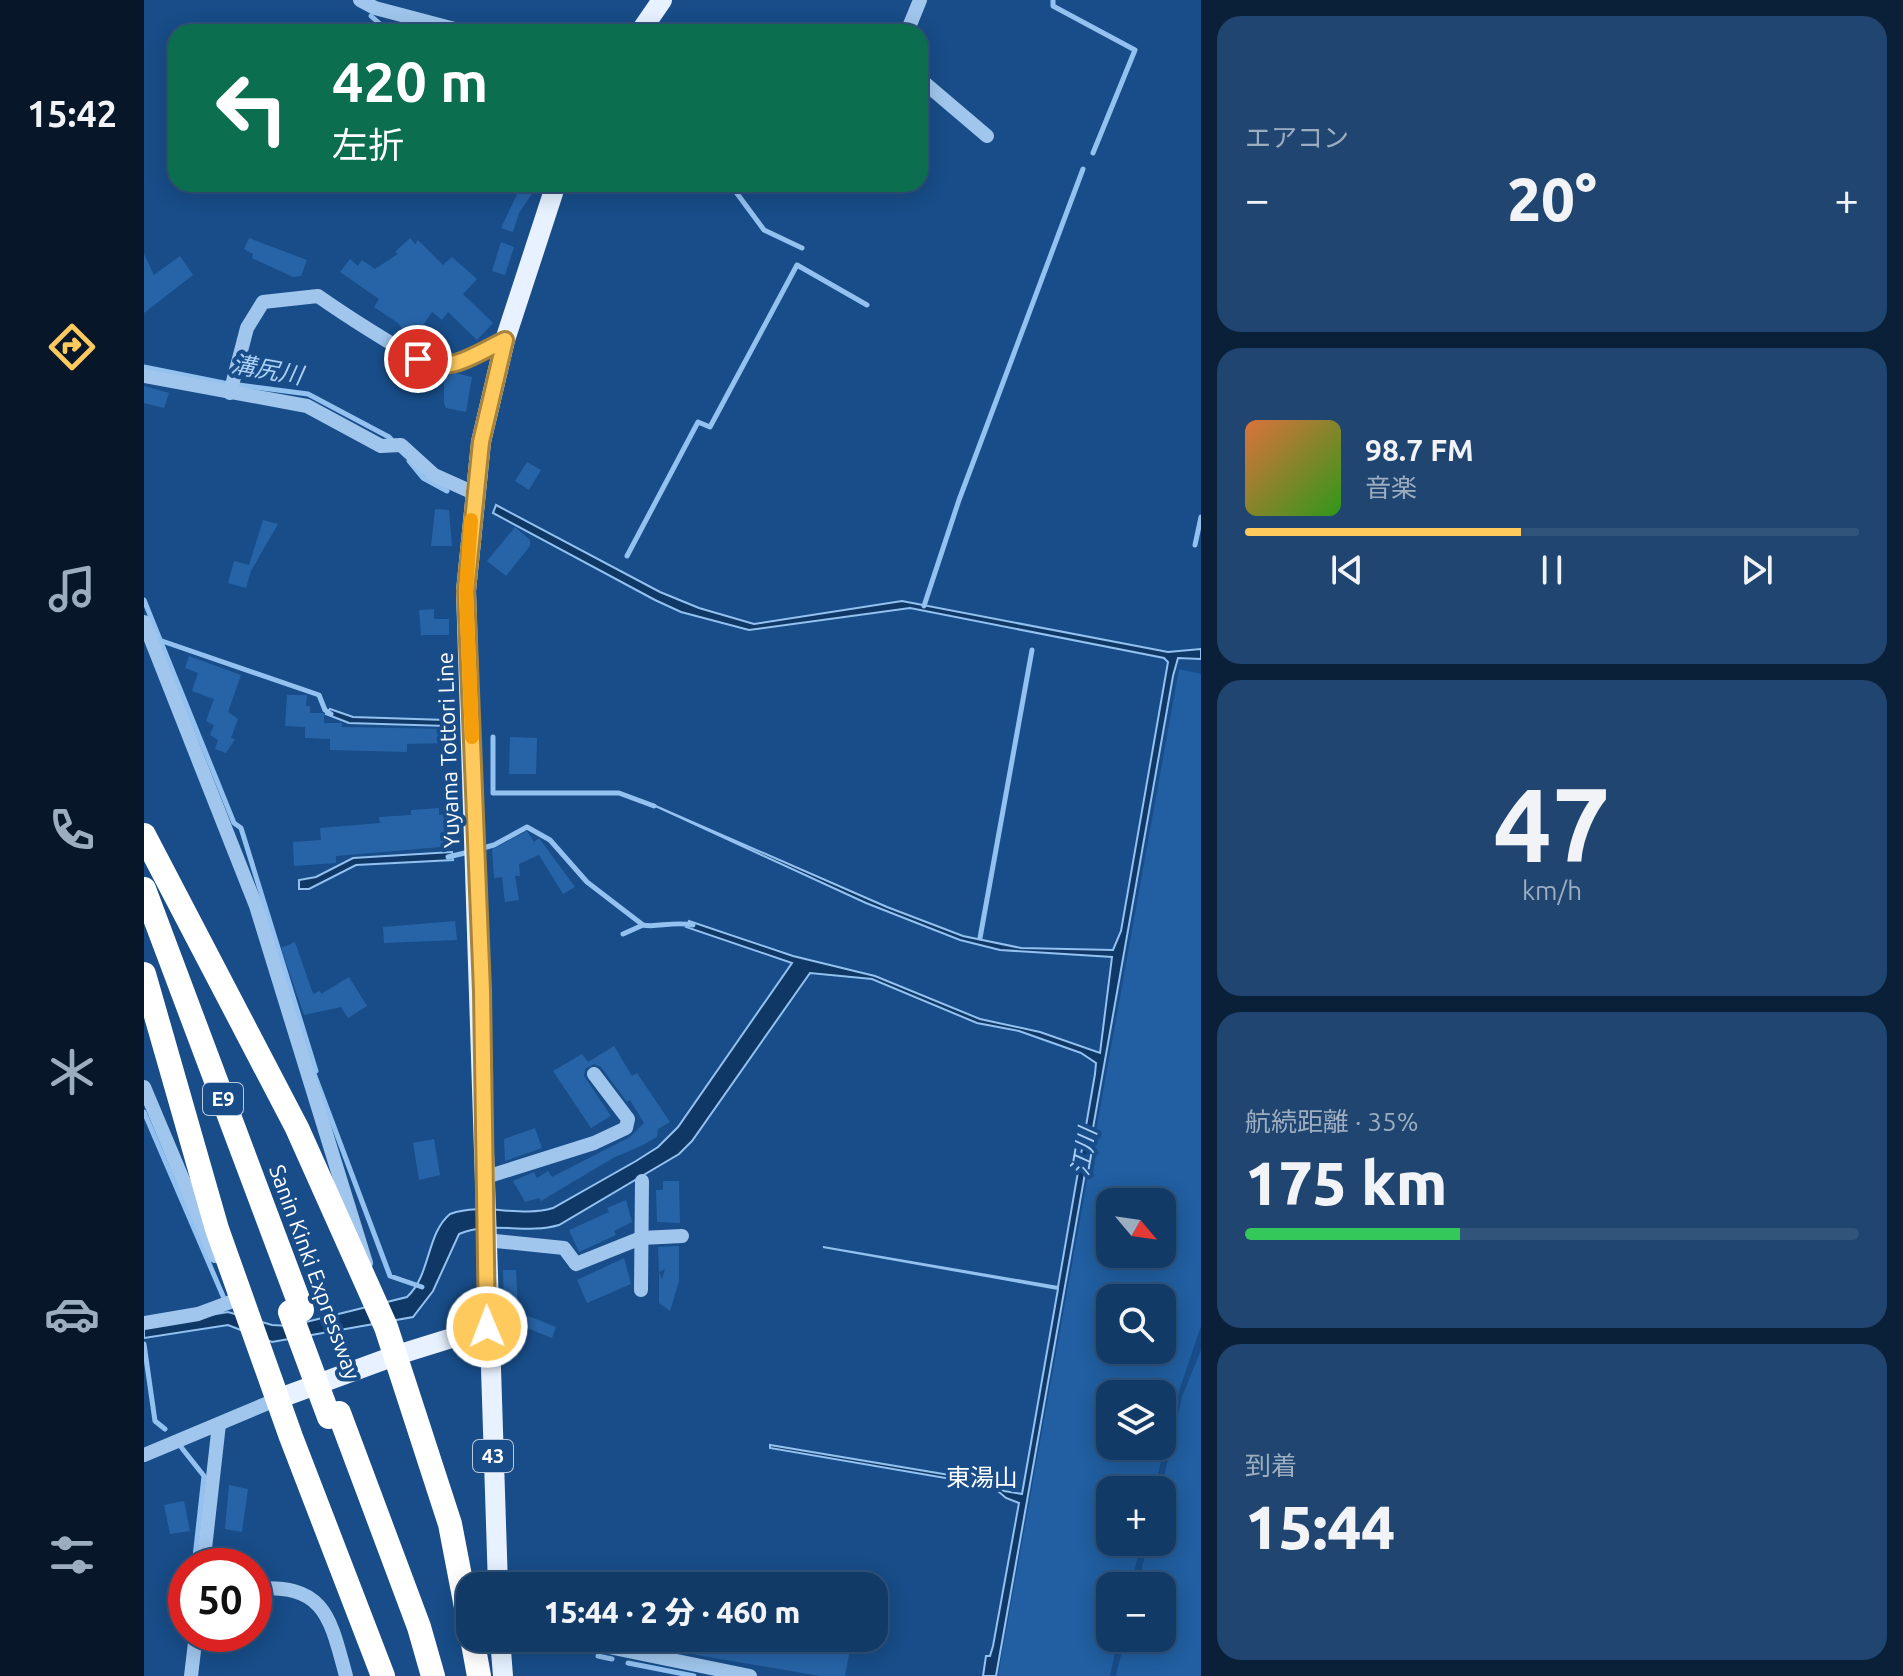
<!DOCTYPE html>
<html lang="ja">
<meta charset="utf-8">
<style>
body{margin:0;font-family:Ubuntu,"Noto Sans JP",sans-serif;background:#1f4570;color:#f1f3f6;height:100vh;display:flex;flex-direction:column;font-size:30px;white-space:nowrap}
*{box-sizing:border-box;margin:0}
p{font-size:26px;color:#9cadc0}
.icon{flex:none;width:44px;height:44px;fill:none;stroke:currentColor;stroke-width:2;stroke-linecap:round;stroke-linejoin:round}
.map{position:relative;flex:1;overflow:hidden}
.drawer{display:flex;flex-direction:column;gap:16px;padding:16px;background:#0a2039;width:702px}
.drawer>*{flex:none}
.guide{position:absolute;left:24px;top:24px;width:760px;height:168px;border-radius:24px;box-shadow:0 4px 20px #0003,0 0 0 2px #31547b;background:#0b6e4f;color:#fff;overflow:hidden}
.needle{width:52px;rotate:119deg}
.controls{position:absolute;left:952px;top:1188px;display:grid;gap:16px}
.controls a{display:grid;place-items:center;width:80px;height:80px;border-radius:16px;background:#123a67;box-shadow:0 4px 20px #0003,0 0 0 2px #31547b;font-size:40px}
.speed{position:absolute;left:24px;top:1548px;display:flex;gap:16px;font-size:40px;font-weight:700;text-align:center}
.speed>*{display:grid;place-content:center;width:104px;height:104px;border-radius:50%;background:#123a67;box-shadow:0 4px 20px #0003,0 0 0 2px #31547b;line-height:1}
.speed .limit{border:12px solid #d22;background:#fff;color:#111}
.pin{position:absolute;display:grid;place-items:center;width:68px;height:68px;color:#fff;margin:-34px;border:4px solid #fff;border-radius:50%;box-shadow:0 2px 8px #0007}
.me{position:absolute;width:88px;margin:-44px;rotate:359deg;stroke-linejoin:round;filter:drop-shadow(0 0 6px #0008)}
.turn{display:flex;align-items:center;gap:28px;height:168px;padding:0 32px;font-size:36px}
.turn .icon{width:104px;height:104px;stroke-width:2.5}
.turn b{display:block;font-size:56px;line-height:68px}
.big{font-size:60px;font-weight:800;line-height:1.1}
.drawer .widget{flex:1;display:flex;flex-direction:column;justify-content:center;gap:12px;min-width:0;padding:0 28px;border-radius:24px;background:#1f4570}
.drawer .dial{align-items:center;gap:0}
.dial b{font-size:104px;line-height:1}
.song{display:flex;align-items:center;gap:24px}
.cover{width:96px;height:96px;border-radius:12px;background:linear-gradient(135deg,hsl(20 70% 55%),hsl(110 70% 35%))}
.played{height:8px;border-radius:4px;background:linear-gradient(90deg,#ffca5d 45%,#31547b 45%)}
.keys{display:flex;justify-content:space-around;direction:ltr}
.heat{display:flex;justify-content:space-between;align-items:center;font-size:44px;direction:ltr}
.charge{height:12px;border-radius:6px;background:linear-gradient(90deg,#34c759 35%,#31547b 0)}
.trip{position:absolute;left:312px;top:1572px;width:432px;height:80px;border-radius:24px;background:#123a67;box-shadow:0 4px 20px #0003,0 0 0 2px #31547b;font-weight:800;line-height:80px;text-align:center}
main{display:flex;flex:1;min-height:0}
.menu{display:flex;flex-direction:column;width:144px;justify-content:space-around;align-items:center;background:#071729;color:#9cadc0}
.menu .icon{width:56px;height:56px}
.menu .active{color:#ffca5d}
.menu b{font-size:36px;color:#f1f3f6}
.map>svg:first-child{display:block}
.green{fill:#215fa2;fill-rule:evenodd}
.water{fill:#103866;stroke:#93c1f0;stroke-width:2}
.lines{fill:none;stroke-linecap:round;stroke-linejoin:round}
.stream{stroke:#93c1f0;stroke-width:5}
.building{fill:#2764a7}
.minor{stroke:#a0c6ed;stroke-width:14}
.major{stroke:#e7f1ff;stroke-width:20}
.highway{stroke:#fff;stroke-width:24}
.highway-bridge{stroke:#fff;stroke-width:24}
.route-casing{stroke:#a6833c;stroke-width:20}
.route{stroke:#ffca5d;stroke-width:14}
.slow{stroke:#f59e0b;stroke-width:14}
.labels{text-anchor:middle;stroke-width:8;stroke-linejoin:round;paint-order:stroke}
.shield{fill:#184d89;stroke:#bacadc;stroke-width:2}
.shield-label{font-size:20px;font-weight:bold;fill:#fff}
.street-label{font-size:22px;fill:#fff;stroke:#184d89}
.water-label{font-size:24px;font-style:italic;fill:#acd0f5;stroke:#184d89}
.neighbourhood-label{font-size:24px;fill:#fff;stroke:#184d89}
</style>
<main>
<nav class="menu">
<b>15:42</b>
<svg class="icon active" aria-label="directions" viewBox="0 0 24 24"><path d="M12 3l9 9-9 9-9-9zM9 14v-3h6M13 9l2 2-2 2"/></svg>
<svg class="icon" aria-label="music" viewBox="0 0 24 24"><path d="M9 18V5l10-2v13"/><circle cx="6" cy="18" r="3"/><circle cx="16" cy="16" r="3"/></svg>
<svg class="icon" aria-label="phone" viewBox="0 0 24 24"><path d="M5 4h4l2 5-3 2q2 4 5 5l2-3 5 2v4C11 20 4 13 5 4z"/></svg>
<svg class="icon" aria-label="climate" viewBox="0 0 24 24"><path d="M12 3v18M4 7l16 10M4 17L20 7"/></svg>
<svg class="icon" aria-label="car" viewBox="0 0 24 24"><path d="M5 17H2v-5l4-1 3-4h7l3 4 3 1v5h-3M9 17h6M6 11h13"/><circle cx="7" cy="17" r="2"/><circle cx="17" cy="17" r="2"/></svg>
<svg class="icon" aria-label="filters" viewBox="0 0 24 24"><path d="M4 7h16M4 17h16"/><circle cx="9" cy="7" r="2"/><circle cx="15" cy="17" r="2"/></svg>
</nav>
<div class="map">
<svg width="1057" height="1676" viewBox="0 0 1057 1676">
<rect width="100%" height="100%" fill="#184d89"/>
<g class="green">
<path d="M1035 669 1057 674V1326L1033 1397 1010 1490H966V1542H997L987 1586H966V1638H974L966 1676H854ZM966 1202H1018V1254H966ZM966 1298H1018V1350H966ZM966 1394H1018V1446H966Z"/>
<polygon points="1057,1350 1057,1676 972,1676 981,1638 1018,1638 1018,1586 994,1586 1004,1542 1018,1542 1017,1490 1038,1397"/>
</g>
<g class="water">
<path d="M352 505 516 592 555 608 610 624 758 601 1024 652 1057 649V659L1034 658 1029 676 852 1676H839L842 1656H846L849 1646 875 1503 862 1498 848 1486 626 1448V1445L847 1482 860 1491 878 1494 914 1289 679 1247 914 1287 951 1074 952 1063 937 1053 875 1031 833 1023 728 979 666 973 548 1141 535 1154 415 1225C381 1235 348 1220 315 1234L289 1291 269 1317 128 1342 84 1325 0 1338V1326L84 1312 128 1325 146 1326 263 1297C287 1275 282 1234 306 1214 340 1202 376 1218 409 1208L492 1161 514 1147 534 1127 648 963 542 927 545 921 649 956 731 976 836 1019 896 1032 956 1053 968 957 856 950 816 940 722 903 507 804 743 907 819 936 877 948 969 950 977 931 1024 662 1020 658 766 608 605 630 537 612 511 600 349 513Z"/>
<polygon points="186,709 209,717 302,720 303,726 205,723 182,714"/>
<polygon points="308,852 309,860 212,865 165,889 155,889 155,880 172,877 209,858"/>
</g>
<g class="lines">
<g class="stream">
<polyline points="909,0 909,6 991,50 949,153"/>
<polyline points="227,16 245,32"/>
<polyline points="586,184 620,230 658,248"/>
<polyline points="0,367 80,383 164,394 245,437 251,444"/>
<polyline points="265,461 279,478 303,491"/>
<polyline points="1051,545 1057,517"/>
<polyline points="483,556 554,422 566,427 653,265 723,305"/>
<polyline points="0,600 90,823 97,828 172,1071 169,1071 246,1276 278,1287"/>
<polyline points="780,606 815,500 939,169"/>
<polyline points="18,641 175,695 181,710 187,714"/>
<polyline points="349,737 349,793 475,793 510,806"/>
<path d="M335 849 350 845 383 827 406 840 443 882 499 925C512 928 529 921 549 925"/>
<polyline points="304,857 325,852"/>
<polyline points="479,934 499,925"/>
<polyline points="836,938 888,650"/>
<polyline points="0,1112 79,1296"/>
<polyline points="0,1344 11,1421 21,1429"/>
<polyline points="37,1447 60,1476 50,1566"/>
<polyline points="454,1656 468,1659"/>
<polyline points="484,1663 550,1676"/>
</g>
</g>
<g class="building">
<polygon points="378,184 390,184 389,192 375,213 369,232 357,228"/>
<polygon points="105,238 163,260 157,276 149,277 108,258 109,254 100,249"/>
<polygon points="266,238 271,244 274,240 299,265 308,257 333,279 319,294 349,323 333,340 304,312 298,320 288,312 267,343 256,337 260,331 254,323 230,307 235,299 196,272 206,259 214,266 218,260 231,269 254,254 251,252"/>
<polygon points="357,242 370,247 361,275 348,271"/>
<polygon points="0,254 10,275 36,256 49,275 0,313"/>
<polygon points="311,373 328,377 322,412 302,408 300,403 300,376"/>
<polygon points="0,386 25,393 20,408 0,403"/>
<polygon points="383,462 397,470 385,490 371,481"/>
<polygon points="291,509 305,510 308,546 287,546"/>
<polygon points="119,520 134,524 107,571 102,588 84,583 90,561 105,565"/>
<polygon points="371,527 386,540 386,546 362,576 343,561"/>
<polygon points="290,609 290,619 305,619 305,635 277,635 275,610"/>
<polygon points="45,656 97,675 84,712 94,719 87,738 91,739 82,753 71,749 74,740 66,735 70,725 62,721 70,699 48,691 54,673 41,668"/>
<polygon points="143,695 163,695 162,706 166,706 166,713 180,713 180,723 198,723 198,727 300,729 300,743 263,744 263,752 186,750 186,739 161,738 161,727 141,726"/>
<polygon points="366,737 393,738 392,774 365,774"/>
<polygon points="295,808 295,815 305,814 308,846 192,856 192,863 150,866 149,842 177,840 176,828 236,823 235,817 267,815 267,810"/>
<polygon points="383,831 390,842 395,838 431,887 419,894 395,855 375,864 376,876 371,876 375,900 361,902 358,877 350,878 348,849"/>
<polygon points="311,921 313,940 240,943 239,927"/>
<polygon points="151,942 169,994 176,991 177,994 205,977 223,1006 204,1018 197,1007 160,1015 137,948"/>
<polygon points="470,1046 488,1076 493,1073 526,1122 514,1129 513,1137 499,1145 469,1158 397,1201 395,1198 381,1202 369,1181 390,1172 393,1178 404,1171 408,1177 486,1137 500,1123 486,1100 483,1102 457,1067 450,1064 441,1069 440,1076 467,1116 447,1128 409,1071 438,1054 444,1062"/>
<polygon points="391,1128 398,1148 361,1161 360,1139"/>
<polygon points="290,1139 296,1175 275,1180 269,1143"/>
<polygon points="519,1181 535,1181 536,1223 513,1222 512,1190 519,1190"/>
<polygon points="482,1200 488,1222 470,1231 472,1235 435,1252 425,1230 465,1212 463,1208"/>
<polygon points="535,1246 535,1281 526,1311 515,1303 515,1272 518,1279 521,1269 515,1272 514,1247"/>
<polygon points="480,1258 487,1284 443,1303 433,1280"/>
<polygon points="359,1270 372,1270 374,1312 412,1327 408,1338 360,1319"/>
<polygon points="85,1485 104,1489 98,1532 81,1529"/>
<polygon points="40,1501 46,1531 26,1534 20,1505"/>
<polygon points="493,1638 570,1640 708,1638 701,1676 676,1676 559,1656 493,1643"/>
</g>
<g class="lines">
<g class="minor">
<polyline points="216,0 231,8 322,32"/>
<polyline points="763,32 776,0"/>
<polyline points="776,79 843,136"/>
<polyline points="0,376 163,406 237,446 257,445 290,475 330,493"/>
<path d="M86 393 103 328 119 302 174 296C211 322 249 345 289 368L316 362 361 340"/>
<polyline points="0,622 112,906 222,1263"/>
<polyline points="0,1087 71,1256"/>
<polyline points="339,1178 450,1143 482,1128 484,1119 450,1074"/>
<polyline points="342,1240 420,1248 432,1264 497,1238 538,1236"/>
<polyline points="497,1290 498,1181"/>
<polyline points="0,1323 54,1314 97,1298"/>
<polyline points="0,1455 136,1398"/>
<polyline points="59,1566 75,1424"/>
<path d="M110 1589C181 1583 186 1617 202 1676"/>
<polyline points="421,1638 606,1676"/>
<polyline points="47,1676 52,1634"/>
</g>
<g class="major">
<polyline points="496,32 518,0"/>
<polyline points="136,1398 253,1355 343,1327"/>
<polyline points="354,1586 322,591 337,442 361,340 412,184"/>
<polyline points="356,1638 359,1676"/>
</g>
<g class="highway">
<polyline points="0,835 153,1128 242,1327 306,1524 326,1628"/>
<polyline points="0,889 158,1310"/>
<polyline points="0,974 73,1229 147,1437 239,1676"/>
<polyline points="195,1413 275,1627 289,1676"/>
<polyline points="328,1638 335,1676"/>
</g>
<polyline class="highway-bridge" points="146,1312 185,1417"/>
</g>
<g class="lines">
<g class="route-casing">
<path id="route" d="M274 359C304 376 331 354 361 340L337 442 322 591 338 991 343 1327"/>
</g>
<use href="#route" class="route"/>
<polyline class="slow" points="327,520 322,591 328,737"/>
</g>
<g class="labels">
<g class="shield">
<rect x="59" y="1083" width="40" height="32" rx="6"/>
<rect x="329" y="1440" width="40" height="32" rx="6"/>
</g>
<g class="shield-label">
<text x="79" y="1106">E9</text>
<text x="349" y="1463">43</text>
</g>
<g class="street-label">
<text transform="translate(304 750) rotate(-92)" y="8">Yuyama Tottori Line</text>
<text transform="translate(171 1272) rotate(70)" y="8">Sanin Kinki Expressway</text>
</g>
<g class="water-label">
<text transform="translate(123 370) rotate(10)" y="8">溝尻川</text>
<text transform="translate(940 1152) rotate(-80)" y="8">江川</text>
</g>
<g class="neighbourhood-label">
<text x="838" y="1486">東湯山</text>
</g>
</g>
</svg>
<div class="controls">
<a><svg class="needle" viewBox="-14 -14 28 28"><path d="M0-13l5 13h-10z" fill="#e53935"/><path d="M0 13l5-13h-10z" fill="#9cadc0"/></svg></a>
<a><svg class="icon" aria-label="search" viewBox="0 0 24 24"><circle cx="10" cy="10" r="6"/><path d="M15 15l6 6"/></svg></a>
<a><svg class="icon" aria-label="layers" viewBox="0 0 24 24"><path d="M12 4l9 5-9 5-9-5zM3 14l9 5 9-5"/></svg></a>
<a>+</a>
<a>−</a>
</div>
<div class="speed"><div class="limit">50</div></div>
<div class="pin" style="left:274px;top:359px;background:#d93025"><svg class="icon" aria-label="arrive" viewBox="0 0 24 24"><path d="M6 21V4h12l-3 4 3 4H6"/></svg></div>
<svg class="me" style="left:343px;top:1327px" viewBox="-20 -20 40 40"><circle r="17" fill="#ffca5d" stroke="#fff" stroke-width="3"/><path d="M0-11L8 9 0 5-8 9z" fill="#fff"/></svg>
<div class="trip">15:44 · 2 分 · 460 m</div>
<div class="guide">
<div class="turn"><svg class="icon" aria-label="left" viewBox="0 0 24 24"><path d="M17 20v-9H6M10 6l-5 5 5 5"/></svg><div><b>420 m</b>左折</div></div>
</div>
</div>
<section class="drawer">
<div class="widget"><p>エアコン</p>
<div class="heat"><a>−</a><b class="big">20°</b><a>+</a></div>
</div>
<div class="widget">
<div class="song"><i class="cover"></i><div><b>98.7 FM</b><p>音楽</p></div></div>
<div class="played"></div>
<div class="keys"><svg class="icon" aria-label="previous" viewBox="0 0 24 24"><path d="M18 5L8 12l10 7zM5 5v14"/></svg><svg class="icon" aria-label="pause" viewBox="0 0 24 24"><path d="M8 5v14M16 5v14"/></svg><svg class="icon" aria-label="next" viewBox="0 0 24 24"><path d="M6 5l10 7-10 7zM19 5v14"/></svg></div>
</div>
<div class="widget dial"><b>47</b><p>km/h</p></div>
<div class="widget"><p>航続距離 · 35%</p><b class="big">175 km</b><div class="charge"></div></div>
<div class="widget"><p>到着</p><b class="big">15:44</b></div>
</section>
</main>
